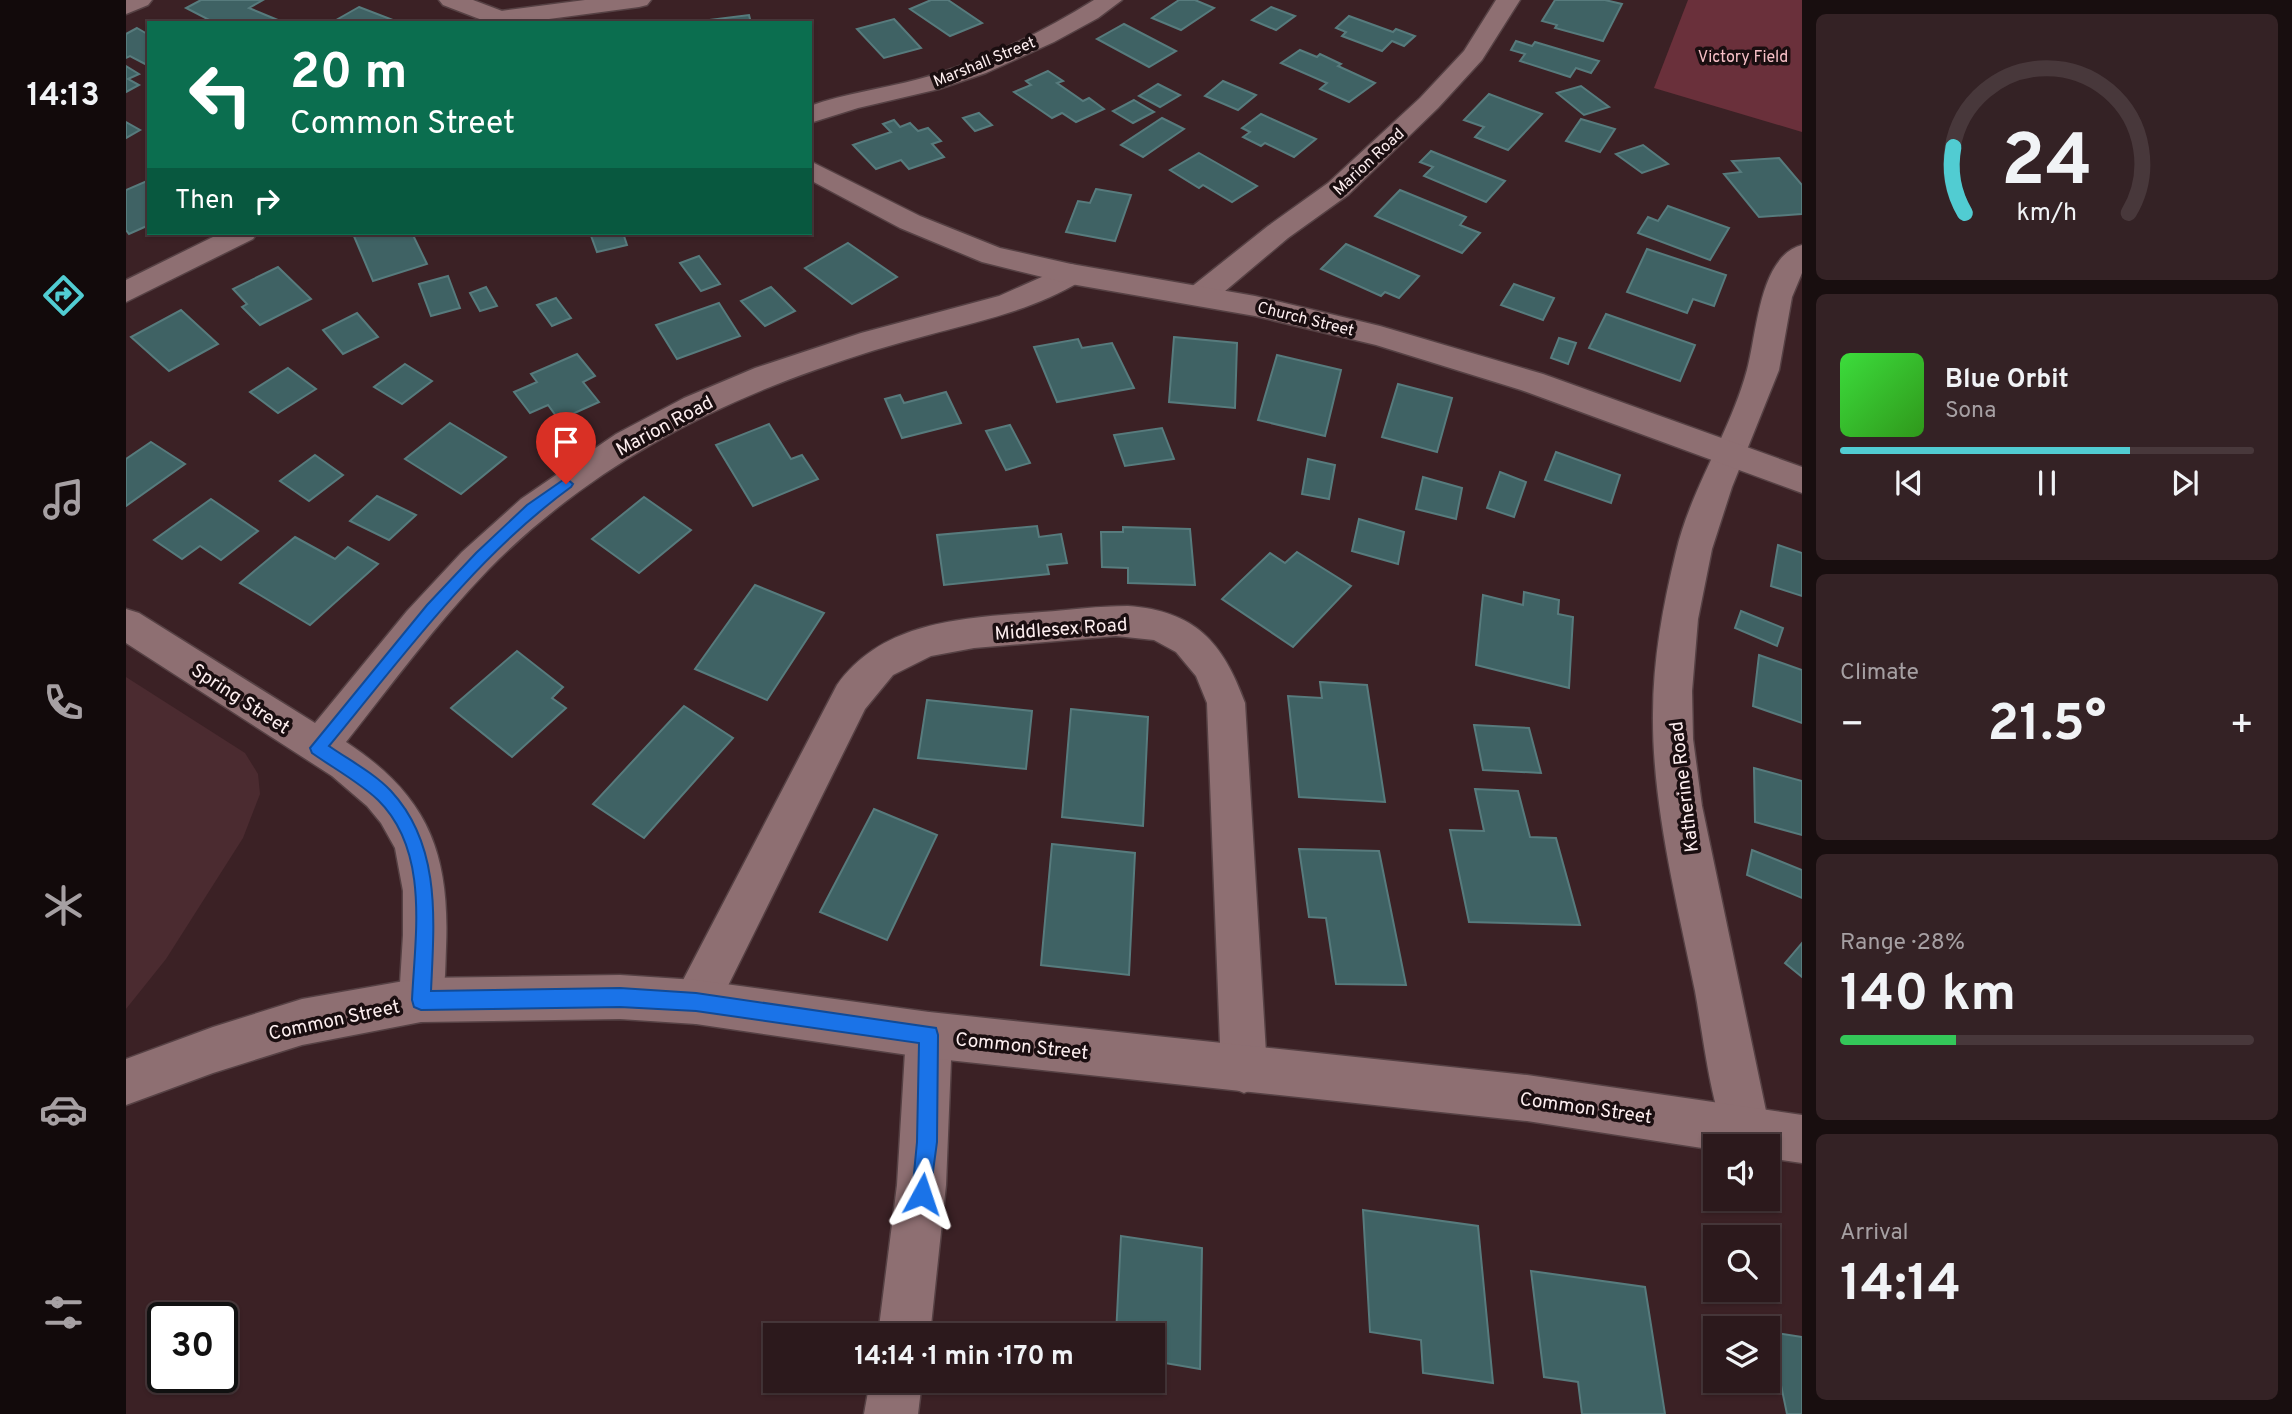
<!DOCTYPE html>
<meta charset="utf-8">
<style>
body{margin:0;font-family:Overpass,sans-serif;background:#342225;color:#f1f3f6;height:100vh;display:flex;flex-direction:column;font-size:26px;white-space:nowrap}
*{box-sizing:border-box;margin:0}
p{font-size:23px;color:#a6a0a3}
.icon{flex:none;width:38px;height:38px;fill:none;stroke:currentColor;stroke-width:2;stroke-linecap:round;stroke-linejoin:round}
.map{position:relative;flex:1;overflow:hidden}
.details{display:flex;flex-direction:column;gap:14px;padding:14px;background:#180e0f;width:490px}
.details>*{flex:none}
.guide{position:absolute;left:21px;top:21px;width:665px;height:214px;border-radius:0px;box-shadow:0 2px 5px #0004,0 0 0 2px #48383b;background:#0b6e4f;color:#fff;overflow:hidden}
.controls{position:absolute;left:1577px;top:1134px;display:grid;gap:14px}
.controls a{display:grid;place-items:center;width:77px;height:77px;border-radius:0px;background:#2c191c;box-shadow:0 2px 5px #0004,0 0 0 2px #48383b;font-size:35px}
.speed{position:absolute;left:21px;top:1302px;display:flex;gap:14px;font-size:35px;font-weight:700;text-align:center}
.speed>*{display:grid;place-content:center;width:91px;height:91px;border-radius:50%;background:#2c191c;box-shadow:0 2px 5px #0004,0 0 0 2px #48383b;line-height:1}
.speed .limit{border:4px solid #111;border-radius:10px;background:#fff;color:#111}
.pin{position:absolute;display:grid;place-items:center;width:60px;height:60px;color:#fff;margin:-72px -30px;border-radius:50% 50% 50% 0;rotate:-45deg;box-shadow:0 0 7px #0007}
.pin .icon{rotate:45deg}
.me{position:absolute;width:77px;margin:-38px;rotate:5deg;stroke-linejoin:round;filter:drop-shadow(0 0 5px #0008)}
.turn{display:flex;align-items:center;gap:24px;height:147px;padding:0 28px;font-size:32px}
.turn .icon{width:91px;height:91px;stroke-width:2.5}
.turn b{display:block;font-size:49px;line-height:60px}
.then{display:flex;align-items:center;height:66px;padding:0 28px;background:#0003;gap:14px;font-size:26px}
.big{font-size:52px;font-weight:700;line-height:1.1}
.details .tile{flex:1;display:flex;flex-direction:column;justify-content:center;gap:10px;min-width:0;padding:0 24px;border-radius:10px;background:#342225}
.details .dial{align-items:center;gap:0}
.dial svg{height:182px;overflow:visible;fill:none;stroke:#48383b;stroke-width:7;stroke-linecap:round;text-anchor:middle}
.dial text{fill:#f1f3f6;stroke:none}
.song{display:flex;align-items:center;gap:21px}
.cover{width:84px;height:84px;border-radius:10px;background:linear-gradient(135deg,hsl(120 70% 55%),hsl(110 70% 35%))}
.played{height:7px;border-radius:4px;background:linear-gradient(90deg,#51ccd2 70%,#48383b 70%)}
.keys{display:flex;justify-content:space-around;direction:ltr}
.heat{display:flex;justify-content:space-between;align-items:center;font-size:38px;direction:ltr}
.charge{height:10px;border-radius:5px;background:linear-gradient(90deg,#34c759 28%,#48383b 0)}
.trip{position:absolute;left:637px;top:1323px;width:402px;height:70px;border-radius:0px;background:#2c191c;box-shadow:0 2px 5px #0004,0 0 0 2px #48383b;font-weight:700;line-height:70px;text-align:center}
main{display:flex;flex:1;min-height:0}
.tab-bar{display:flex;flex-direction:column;width:126px;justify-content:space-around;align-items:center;background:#120a0b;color:#a6a0a3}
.tab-bar .icon{width:49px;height:49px}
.tab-bar .selected{color:#51ccd2}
.tab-bar b{font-size:32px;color:#f1f3f6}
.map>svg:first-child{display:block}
.built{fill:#4b2b30}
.green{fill:#6a303b}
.building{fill:#3f6264;stroke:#577b7d;stroke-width:2}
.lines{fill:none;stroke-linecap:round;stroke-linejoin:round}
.street-casing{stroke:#564144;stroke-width:3}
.secondary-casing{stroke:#564144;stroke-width:3}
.street{fill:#8e6f72;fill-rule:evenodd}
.secondary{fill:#8e6f72;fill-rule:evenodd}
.route{fill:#1a73e8;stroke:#114b97;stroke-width:2}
.labels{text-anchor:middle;stroke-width:7;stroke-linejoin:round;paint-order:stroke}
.far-park-label{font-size:16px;fill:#f7c0c7;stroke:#1a0e10}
.far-street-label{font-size:16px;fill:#fdeeef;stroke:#1a0e10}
.street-label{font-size:19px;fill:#fdeeef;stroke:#1a0e10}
</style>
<main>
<nav class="tab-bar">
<b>14:13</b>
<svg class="icon selected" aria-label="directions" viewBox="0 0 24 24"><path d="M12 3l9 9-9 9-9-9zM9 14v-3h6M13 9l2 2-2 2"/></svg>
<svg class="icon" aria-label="music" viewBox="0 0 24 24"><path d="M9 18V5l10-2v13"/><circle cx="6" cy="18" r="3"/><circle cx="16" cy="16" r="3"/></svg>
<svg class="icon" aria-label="phone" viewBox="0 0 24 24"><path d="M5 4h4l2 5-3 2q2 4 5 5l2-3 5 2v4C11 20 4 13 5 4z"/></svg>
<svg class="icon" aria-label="climate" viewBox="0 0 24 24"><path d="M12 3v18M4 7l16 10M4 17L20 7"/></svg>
<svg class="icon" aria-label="car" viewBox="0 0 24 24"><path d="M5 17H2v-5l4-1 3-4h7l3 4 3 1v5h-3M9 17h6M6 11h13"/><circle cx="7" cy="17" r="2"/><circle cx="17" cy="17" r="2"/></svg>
<svg class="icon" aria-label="filters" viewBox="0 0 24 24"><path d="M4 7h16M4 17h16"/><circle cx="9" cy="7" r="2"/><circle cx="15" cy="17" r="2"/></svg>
</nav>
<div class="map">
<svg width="1676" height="1414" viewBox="0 0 1676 1414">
<rect width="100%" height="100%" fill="#3b2125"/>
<polygon class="built" points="0,677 119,753 132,774 134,794 117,838 40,959 0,1009"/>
<polygon class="green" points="1562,0 1676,0 1676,132 1528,88"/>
<g class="building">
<polygon points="75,0 137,0 123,8 159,23 89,23 60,8"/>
<polygon points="805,0 822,0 856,23 824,36 784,9"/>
<polygon points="1053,0 1069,0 1088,8 1055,30 1026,18"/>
<polygon points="1429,0 1479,0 1496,4 1477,41 1429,28 1431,25 1416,21"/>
<polygon points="233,7 267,20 263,23 205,23"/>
<polygon points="1145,7 1169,16 1150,30 1126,20"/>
<polygon points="623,15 625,23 559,23"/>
<polygon points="1223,16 1267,32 1270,29 1289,36 1278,46 1266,41 1256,51 1216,36 1220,32 1210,28"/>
<polygon points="768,19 795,48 758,58 731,29"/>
<polygon points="998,24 1050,51 1023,67 971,39"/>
<polygon points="11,28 23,35 23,66 4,56 0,58 0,34"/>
<polygon points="1390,41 1406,46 1409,42 1473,61 1465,73 1450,68 1444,77 1394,61 1399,54 1385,50"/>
<polygon points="1174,50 1191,57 1194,54 1215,64 1212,66 1249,83 1223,102 1194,89 1201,83 1155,63"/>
<polygon points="0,66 13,74 2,79 13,85 0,92"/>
<polygon points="922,71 937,81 931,83 957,101 963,98 978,109 950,122 936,113 926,118 888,92 905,85 900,81"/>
<polygon points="1097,81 1130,95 1112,110 1079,96"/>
<polygon points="1032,84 1054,95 1034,107 1013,96"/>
<polygon points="1455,86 1483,107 1458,115 1431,93"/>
<polygon points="1363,94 1416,114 1382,150 1349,137 1358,127 1338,120"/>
<polygon points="1008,100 1028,112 1007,123 987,111"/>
<polygon points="853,113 866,125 849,131 837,118"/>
<polygon points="1135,114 1190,139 1168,157 1139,143 1135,146 1117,137 1124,132 1116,128"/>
<polygon points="1036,118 1058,129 1017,157 995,145"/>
<polygon points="1455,119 1489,129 1474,152 1440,141"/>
<polygon points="768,120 774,127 784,123 792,131 802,128 815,141 806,144 818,157 783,169 775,160 750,169 727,145 765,132 757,124"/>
<polygon points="0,122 14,130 0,138"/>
<polygon points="1517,145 1542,164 1516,173 1490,154"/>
<polygon points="1305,151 1379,181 1360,202 1298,176 1307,167 1294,162"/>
<polygon points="1073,153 1131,186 1106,202 1077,185 1073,188 1044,170"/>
<polygon points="1653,158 1676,185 1676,214 1633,217 1598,174 1615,172 1606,161"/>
<polygon points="21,181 23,225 3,234 0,230 0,190"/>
<polygon points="970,189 1005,195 989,241 940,232 952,201 964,203"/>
<polygon points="1274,190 1340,217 1334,225 1354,233 1336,253 1249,216"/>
<polygon points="1542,206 1603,228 1584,260 1512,233 1522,217 1532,221"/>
<polygon points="233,233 286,233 301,264 247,281 227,234"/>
<polygon points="464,233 497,233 501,245 471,252"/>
<polygon points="722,243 771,277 726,304 679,268"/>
<polygon points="1220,244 1293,276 1273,298 1259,292 1255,296 1195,269"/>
<polygon points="1521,249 1600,275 1588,306 1567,299 1561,313 1501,292"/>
<polygon points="573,256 594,284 575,291 554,263"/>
<polygon points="152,267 185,299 134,325 116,307 121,304 107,289"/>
<polygon points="322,276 334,308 305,316 293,284"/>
<polygon points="1388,284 1428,298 1417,320 1375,305"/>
<polygon points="360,287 371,306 354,311 344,293"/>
<polygon points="645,287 669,311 639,326 615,301"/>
<polygon points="430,298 445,318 426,326 411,305"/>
<polygon points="593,303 614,336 551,359 530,325"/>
<polygon points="55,310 92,344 43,371 5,337"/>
<polygon points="231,313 252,337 217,354 197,330"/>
<polygon points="1480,314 1569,345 1554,381 1463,348"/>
<polygon points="1048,337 1111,343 1109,408 1043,402"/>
<polygon points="1433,338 1450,343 1442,364 1425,358"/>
<polygon points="952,339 956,348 986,343 1008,388 931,402 908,347"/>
<polygon points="451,354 469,376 457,382 473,402 433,420 422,405 404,413 388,392 411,382 405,374"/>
<polygon points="1151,355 1215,370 1199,436 1132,420"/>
<polygon points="279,364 306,381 276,404 248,387"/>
<polygon points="162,368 190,389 152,413 124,392"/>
<polygon points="1272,384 1326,398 1311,452 1256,437"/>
<polygon points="820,392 835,423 776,438 759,399 774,395 778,403"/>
<polygon points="324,423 380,457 335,494 279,459"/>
<polygon points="643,424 665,459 676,455 692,479 627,506 590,445"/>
<polygon points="884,425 904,463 880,470 860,431"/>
<polygon points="1036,428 1048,459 999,466 988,435"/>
<polygon points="25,442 59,464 0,506 0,459"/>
<polygon points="1430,452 1494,475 1485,503 1419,480"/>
<polygon points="189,455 217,475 183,501 154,481"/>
<polygon points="1182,459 1209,465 1203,499 1176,494"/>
<polygon points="1374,472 1400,482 1388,517 1361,508"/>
<polygon points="1297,477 1336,488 1330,519 1290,509"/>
<polygon points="251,496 290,515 263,540 224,521"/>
<polygon points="518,497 565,530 513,573 466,539"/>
<polygon points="85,499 132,531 95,560 74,546 56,559 28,540"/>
<polygon points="1233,519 1278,532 1272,564 1226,551"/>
<polygon points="911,526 913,537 935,534 941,563 921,565 923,574 818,585 811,535"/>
<polygon points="997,527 1064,529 1069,585 1002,583 1002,568 976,567 975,532 997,532"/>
<polygon points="169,537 209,559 222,547 252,564 184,625 114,583"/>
<polygon points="1652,545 1676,553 1676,596 1645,586"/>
<polygon points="1171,552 1225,586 1167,647 1096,599 1144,553 1159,563"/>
<polygon points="629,585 698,613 641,700 569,669"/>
<polygon points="1398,592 1433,600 1432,614 1447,617 1443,688 1350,665 1357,595 1397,605"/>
<polygon points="1615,611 1657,628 1651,646 1609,628"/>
<polygon points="391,651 437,687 426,698 440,708 386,757 325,708"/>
<polygon points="1633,655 1676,670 1676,723 1627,706"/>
<polygon points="1194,682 1241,685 1259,802 1173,797 1162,696 1196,698"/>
<polygon points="801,700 906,711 900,769 792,758"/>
<polygon points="558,706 607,738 518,838 467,804"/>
<polygon points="945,709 1022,717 1017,826 936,817"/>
<polygon points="1348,725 1403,728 1415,773 1357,770"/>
<polygon points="1628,768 1676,781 1676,835 1629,822"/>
<polygon points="1349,789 1392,791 1404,837 1430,838 1454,925 1343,922 1324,830 1358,831"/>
<polygon points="748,809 811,835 761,940 694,912"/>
<polygon points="926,844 1009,853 1003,975 915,965"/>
<polygon points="1173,849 1253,851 1280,985 1210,984 1200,918 1183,917"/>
<polygon points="1626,850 1676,870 1676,898 1621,875"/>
<polygon points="1676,943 1676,977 1659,963"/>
<polygon points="1237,1210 1352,1226 1367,1383 1297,1373 1295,1340 1244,1332"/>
<polygon points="995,1236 1076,1248 1074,1369 1027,1361 1027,1335 990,1335"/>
<polygon points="1405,1271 1519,1287 1539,1414 1456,1414 1452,1382 1418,1377"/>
<polygon points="1644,1332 1676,1337 1676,1414 1661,1414"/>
</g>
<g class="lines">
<g class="street-casing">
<g id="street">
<polygon points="0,0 26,0 22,5 0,14"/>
<polygon points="459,0 525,0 521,5 513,7 393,23 366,23 363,18 367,13 375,11"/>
<path d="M968 0H996L972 18 928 42 860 73 813 89 732 108 684 123V106C719 93 757 89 793 79 855 62 914 34 968 0Z"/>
<polygon points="1370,0 1394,0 1356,60 1312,108 1222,195 1162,238 1086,302 1075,305 1064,302 1060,295 1064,288 1142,226 1202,183 1294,98 1338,51"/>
<polygon points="95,233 131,233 127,239 0,302 0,280"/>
<path d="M1676 245V273L1666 297 1653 370 1606 487 1586 549 1572 619 1566 691 1567 739 1576 806 1644 1130 1637 1146H1603C1584 1100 1578 1041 1569 991 1551 902 1526 805 1527 714 1527 659 1537 605 1550 552 1565 488 1604 433 1621 370 1631 334 1633 256 1676 245Z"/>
<path d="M945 264 955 267 960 274 955 281C909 309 858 320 806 334 767 344 728 356 689 370 567 413 453 477 362 570 310 624 266 684 220 742 301 795 324 852 320 947 319 971 320 994 311 1016L295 1022 279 1016 273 1000 277 935V891L269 848 255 823 241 806 206 776 0 643V609L13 613 189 723 281 611 336 552 395 499 490 434 558 398 629 368 735 333 873 296Z"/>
<path d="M1002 606C1069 611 1097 642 1119 703L1141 1070 1134 1086 1118 1093 1102 1086 1095 1070 1081 703 1070 676 1050 652 1028 640 990 636 848 648 805 656 767 675 739 709 586 1018 570 1024 554 1018 548 1002 554 986 711 685C758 619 842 618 916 612 944 610 973 606 1002 606Z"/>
<polygon points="803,1012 819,1019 826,1035 820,1185 804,1335 752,1335 771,1185 780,1035 787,1019"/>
<polygon points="744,1381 796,1381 792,1414 738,1414"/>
</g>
</g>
<g class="secondary-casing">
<g id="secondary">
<polygon points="313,0 347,0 395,18 399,23 364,23 317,5"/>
<polygon points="684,161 794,216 874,248 945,264 1129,296 1254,326 1417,374 1676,467 1676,493 1395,390 1250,345 1129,316 945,284 856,262 774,228 684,180"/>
<polygon points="494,975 570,980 803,1012 1401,1075 1676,1115 1676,1163 1642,1158 1642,1146 1589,1146 1589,1150 1401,1121 803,1058 570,1024 494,1019 295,1022 176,1045 87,1073 0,1105 0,1059 87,1027 176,999 295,978"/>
</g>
</g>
<use href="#street" class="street"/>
<use href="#secondary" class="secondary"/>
</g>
<path class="route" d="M440 478 447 484 445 487C349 557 278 655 203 746 223 760 248 773 265 791 316 846 308 922 305 991L494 988 570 993 810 1028 812 1035 811 1142 803 1201 796 1204 789 1201 786 1194 791 1142 793 1043 570 1011 494 1007 295 1010 288 1007 286 1000C289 935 304 851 252 800 233 782 207 768 186 753L184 748 301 605 350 553 401 505Z"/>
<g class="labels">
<g class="far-park-label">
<text x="1617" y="62">Victory Field</text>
</g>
<g class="far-street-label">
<text transform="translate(858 61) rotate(-22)" y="6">Marshall Street</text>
<text transform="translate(1242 161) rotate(-43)" y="6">Marion Road</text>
<text transform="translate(1180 318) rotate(14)" y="6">Church Street</text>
</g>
<g class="street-label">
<text transform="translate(538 425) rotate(-28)" y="7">Marion Road</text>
<text transform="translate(935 628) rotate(-4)" y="7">Middlesex Road</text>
<text transform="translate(115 698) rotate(33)" y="7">Spring Street</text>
<text transform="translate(1557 787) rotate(-97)" y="7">Katherine Road</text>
<text transform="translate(208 1019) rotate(-12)" y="7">Common Street</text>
<text transform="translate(896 1045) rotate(6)" y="7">Common Street</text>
<text transform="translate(1460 1107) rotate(8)" y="7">Common Street</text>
</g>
</g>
</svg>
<div class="controls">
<a><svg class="icon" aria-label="sound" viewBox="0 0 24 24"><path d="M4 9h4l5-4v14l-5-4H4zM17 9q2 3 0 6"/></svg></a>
<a><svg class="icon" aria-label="search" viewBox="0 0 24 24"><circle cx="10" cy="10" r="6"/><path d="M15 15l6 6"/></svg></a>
<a><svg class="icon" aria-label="layers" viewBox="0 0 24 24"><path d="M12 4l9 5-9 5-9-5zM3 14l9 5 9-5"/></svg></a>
</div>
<div class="speed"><div class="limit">30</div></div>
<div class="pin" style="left:440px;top:484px;background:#d93025"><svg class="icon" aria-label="arrive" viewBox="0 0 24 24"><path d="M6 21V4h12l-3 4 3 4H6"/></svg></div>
<svg class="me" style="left:796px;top:1194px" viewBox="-20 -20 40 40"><path d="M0-17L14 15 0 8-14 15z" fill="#1a73e8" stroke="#fff" stroke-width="4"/></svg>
<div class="trip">14:14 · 1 min · 170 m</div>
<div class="guide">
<div class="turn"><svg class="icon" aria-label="left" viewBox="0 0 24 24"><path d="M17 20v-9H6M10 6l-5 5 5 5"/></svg><div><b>20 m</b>Common Street</div></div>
<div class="then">Then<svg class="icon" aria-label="right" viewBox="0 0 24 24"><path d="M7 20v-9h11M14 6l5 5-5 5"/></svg></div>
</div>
</div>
<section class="details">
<div class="tile dial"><svg viewBox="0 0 100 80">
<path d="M14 69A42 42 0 1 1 86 69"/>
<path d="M14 69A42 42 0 0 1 9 40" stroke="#51ccd2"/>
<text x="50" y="56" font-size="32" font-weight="700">24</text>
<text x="50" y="72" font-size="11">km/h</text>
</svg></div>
<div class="tile">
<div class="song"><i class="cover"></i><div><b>Blue Orbit</b><p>Sona</p></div></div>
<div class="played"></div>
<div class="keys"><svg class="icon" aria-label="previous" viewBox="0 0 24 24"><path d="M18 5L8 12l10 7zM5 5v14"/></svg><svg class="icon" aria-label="pause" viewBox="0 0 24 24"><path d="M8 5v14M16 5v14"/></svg><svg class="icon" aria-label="next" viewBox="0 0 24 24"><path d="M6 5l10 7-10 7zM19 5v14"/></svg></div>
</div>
<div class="tile"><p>Climate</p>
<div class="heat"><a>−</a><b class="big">21.5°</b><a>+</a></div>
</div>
<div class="tile"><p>Range · 28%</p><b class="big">140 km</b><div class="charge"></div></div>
<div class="tile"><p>Arrival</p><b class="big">14:14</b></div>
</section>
</main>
